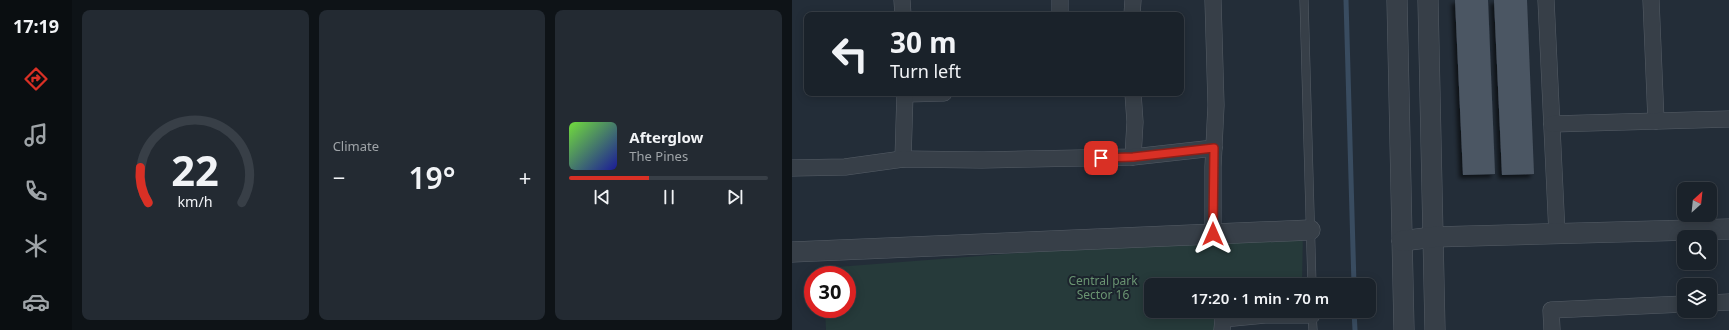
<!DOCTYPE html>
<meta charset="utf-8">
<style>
body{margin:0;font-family:"Noto Sans",sans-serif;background:#232a32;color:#f1f3f6;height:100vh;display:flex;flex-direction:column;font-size:15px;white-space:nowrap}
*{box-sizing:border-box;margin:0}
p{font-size:13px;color:#9fa4a8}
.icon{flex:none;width:22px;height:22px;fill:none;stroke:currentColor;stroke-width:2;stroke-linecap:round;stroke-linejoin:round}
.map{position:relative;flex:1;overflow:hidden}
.panel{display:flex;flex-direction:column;gap:10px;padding:10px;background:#0e1317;width:720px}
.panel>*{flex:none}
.banner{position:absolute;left:12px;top:12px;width:380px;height:84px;border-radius:8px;box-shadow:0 2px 10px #0003,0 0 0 1px #383f47;background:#1a222a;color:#f1f3f6;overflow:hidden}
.needle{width:26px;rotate:27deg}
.tools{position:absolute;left:885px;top:182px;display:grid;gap:8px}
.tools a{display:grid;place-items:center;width:40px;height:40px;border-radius:8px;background:#1a222a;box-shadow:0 2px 10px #0003,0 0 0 1px #383f47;font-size:20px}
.speed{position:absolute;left:12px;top:266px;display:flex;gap:8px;font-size:20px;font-weight:700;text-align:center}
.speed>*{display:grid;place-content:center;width:52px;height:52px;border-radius:50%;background:#1a222a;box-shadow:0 2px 10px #0003,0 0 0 1px #383f47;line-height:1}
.speed .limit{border:6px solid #d22;background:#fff;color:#111}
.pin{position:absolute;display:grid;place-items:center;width:34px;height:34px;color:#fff;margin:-17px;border-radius:8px;box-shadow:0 2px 6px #0006}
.me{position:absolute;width:44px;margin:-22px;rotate:0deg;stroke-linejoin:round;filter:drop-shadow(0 0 3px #0008)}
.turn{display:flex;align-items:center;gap:14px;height:84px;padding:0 20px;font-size:18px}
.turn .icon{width:52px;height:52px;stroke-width:2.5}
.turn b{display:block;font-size:28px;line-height:34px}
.big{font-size:30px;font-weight:600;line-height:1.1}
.panel .tile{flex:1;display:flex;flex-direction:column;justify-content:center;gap:6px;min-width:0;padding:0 14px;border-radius:8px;background:#232a32}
.panel .dial{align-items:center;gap:0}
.dial svg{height:104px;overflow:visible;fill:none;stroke:#383f47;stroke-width:7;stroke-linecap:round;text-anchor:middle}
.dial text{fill:#f1f3f6;stroke:none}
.song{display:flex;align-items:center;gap:12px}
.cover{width:48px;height:48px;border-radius:6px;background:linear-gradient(135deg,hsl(100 70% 55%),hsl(240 70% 35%))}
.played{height:4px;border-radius:2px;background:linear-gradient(90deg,#d93025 40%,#383f47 40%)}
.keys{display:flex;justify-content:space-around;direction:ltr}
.heat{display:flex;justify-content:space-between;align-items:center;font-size:22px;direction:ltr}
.panel .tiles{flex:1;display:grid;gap:10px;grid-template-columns:repeat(3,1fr)}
.trip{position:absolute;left:352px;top:278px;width:232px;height:40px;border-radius:8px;background:#1a222a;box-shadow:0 2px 10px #0003,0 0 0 1px #383f47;font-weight:600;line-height:40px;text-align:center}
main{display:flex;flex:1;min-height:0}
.menu{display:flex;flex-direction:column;width:72px;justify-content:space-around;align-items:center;background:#0a0e11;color:#9fa4a8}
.menu .icon{width:28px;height:28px}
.menu .on{color:#d93025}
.menu b{font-size:18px;color:#f1f3f6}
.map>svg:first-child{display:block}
.green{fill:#263a3a}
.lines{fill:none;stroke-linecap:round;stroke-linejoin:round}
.stream{stroke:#394c60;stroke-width:5}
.building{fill:#4c5764;filter:url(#shadow)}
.service-casing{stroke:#555d66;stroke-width:9}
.minor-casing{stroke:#555d66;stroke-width:17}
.tertiary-casing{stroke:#555d66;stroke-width:21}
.service{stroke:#373f48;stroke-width:8}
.minor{stroke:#373f48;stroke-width:16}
.tertiary{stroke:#373f48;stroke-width:20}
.route-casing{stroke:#8d1f18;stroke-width:10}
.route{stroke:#d93025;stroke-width:7}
.labels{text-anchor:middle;stroke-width:4;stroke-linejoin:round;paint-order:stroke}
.park-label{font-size:12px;fill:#6a9472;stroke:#1c242d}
</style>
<main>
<nav class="menu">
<b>17:19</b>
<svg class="icon on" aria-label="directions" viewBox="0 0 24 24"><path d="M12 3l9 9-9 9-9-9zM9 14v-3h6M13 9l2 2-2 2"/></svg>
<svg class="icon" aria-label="music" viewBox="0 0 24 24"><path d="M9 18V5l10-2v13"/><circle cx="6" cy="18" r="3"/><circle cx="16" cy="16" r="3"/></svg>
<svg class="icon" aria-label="phone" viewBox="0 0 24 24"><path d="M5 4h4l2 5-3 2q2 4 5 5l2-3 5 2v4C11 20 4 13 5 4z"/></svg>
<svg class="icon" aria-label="climate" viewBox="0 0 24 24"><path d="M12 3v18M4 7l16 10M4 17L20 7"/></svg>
<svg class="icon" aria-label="car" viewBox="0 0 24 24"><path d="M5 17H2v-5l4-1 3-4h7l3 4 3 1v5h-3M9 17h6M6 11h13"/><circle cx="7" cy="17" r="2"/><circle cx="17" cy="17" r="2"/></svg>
</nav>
<section class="panel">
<div class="tiles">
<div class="tile dial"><svg viewBox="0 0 100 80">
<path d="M14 69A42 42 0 1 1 86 69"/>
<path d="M14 69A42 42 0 0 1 8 42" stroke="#d93025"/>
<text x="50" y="56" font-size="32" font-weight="700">22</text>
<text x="50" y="72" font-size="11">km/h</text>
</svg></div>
<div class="tile"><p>Climate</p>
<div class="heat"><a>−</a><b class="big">19°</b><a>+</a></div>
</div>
<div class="tile">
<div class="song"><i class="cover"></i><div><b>Afterglow</b><p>The Pines</p></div></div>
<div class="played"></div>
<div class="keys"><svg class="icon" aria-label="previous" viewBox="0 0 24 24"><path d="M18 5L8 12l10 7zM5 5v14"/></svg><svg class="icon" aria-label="pause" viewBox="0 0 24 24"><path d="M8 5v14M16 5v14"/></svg><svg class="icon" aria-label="next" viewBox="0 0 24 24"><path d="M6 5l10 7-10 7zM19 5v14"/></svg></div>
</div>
</div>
</section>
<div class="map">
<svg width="937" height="330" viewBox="0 0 937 330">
<defs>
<filter id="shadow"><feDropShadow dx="-3.5" dy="3.5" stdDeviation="2" flood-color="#0009"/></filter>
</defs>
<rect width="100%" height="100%" fill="#232d38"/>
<polygon class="green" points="511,231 510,285 359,285 359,311 422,311 422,330 34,330 33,309 55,309 55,275 32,275 32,268"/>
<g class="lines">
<g class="stream">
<polyline points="554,0 562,285"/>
<polyline points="562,311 563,330"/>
</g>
</g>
<g class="building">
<polygon points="663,0 696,0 703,174 671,175"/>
<polygon points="702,0 735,0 742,174 710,175"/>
</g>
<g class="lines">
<g class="service-casing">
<g id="service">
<polyline points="512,0 520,285"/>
<polyline points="520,313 521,330"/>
</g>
</g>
<g class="minor-casing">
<g id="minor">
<polyline points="110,0 111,15"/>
<polyline points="421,0 424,105 421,167 421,234"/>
<polyline points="754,0 765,234"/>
<polyline points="859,0 864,121"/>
<polyline points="268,15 268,0"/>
<polyline points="340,15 341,0"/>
<polyline points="113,94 152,93"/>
<polyline points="760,124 937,119"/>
<polyline points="341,157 343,122 341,93"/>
<polyline points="111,159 113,93"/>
<polyline points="0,168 53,167 111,159 190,160 341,157 422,148"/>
<polyline points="918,303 937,302"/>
<polyline points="430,330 431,319 473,315 520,315"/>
<polyline points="760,330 759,310 892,304"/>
</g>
</g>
<g class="tertiary-casing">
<g id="tertiary">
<polyline points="605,0 612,330"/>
<polyline points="636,0 643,330"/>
<polyline points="610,241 641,237 937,229"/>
<polyline points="0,252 518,230"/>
</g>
</g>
<use href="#service" class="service"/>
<use href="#minor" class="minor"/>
<use href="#tertiary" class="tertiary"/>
</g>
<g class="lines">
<g class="route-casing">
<polyline id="route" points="309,158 341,157 422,148 421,234"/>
</g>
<use href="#route" class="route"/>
</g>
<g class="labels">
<g class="park-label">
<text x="311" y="285">Central park<tspan x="311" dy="14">Sector 16</tspan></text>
</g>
</g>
</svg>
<div class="tools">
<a><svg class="needle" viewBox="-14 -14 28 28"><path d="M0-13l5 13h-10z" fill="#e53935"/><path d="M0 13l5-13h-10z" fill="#9fa4a8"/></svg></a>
<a><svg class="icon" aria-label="search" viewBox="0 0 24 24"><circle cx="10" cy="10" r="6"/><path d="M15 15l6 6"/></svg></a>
<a><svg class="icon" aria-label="layers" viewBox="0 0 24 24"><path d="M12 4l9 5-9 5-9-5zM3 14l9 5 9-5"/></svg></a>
</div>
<div class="speed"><div class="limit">30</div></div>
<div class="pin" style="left:309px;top:158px;background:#d93025"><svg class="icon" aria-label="arrive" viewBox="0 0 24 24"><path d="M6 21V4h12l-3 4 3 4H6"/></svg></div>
<svg class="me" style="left:421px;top:234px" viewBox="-20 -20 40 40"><path d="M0-17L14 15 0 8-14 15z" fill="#d93025" stroke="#fff" stroke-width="4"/></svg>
<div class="trip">17:20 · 1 min · 70 m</div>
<div class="banner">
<div class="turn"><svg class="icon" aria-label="left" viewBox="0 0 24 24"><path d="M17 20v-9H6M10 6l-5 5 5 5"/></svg><div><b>30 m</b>Turn left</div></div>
</div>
</div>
</main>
